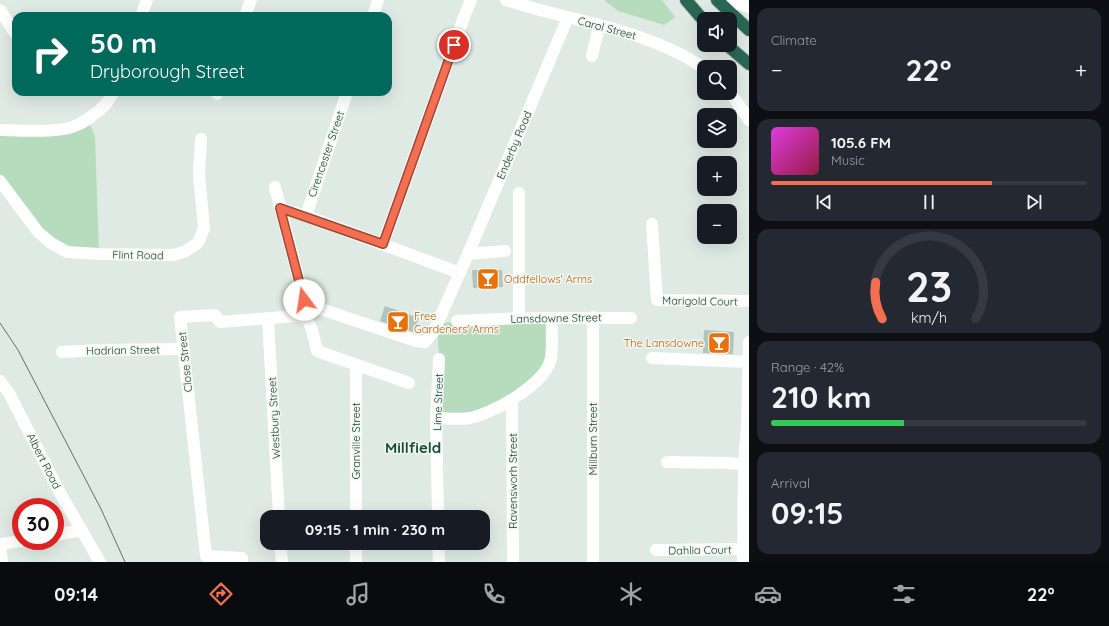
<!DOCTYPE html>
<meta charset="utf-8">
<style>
body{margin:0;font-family:Quicksand,sans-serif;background:#242831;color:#f1f3f6;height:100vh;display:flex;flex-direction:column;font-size:15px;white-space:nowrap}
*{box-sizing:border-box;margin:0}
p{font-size:13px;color:#9ea1a6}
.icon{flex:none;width:22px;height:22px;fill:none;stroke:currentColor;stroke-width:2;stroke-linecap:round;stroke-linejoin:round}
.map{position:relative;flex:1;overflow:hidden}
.details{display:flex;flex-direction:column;gap:8px;padding:8px;background:#0d0f14;width:360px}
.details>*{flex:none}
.guide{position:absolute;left:12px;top:12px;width:380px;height:84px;border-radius:12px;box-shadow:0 4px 16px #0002;background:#00695c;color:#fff;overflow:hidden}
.controls{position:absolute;left:697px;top:12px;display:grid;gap:8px}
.controls a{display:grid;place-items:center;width:40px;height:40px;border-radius:8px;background:#171b24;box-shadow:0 4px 16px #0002;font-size:20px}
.speed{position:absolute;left:12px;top:498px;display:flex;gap:8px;font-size:20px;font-weight:700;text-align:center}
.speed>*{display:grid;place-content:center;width:52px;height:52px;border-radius:50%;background:#171b24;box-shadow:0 4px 16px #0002;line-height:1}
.speed .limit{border:6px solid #d22;background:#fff;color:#111}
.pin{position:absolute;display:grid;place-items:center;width:34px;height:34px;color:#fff;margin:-17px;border:2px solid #fff;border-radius:50%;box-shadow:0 1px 4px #0007}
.me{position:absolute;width:44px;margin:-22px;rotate:346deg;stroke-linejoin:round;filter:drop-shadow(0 0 3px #0008)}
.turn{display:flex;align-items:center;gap:14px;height:84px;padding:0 12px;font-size:18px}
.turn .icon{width:52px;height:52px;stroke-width:2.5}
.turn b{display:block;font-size:28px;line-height:34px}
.big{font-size:30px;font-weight:700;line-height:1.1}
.details .widget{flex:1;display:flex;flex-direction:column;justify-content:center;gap:6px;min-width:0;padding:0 14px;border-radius:12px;background:#242831}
.details .dial{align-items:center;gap:0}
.dial svg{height:104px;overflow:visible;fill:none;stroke:#363941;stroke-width:7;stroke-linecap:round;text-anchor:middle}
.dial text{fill:#f1f3f6;stroke:none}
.song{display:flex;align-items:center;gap:12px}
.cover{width:48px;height:48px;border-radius:6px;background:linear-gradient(135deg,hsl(300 70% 55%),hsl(340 70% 35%))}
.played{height:4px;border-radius:2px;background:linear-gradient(90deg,#f46e51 70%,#363941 70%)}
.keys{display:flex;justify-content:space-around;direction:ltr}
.heat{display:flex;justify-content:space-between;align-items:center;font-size:22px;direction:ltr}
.charge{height:6px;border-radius:3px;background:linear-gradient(90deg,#34c759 42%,#363941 0)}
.trip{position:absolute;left:260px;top:510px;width:230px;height:40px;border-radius:12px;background:#171b24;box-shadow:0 4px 16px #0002;font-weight:700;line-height:40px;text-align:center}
.dock{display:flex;height:64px;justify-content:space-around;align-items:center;background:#090b0e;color:#9ea1a6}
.dock .icon{width:28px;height:28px}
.dock .active{color:#f46e51}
.dock b{font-size:18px;color:#f1f3f6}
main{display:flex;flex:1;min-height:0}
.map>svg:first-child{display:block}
.green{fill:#b6dcbd}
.building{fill:#b3c4bc}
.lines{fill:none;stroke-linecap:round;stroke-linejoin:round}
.highway-casing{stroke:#bcc4c1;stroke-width:14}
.minor{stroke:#fff;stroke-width:12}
.highway{stroke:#2b6655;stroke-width:12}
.tram{stroke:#59756c;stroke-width:1}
.route-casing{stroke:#9f4835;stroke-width:10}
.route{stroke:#f46e51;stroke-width:7}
.labels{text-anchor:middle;stroke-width:3;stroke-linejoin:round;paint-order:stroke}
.street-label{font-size:11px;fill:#1f3930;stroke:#eef7f2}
.food-label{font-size:11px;fill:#c56008;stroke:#eef7f2;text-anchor:start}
.district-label{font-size:15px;font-weight:bold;fill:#1b4b3c;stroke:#eef7f2}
</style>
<main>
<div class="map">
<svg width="749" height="562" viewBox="0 0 749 562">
<rect width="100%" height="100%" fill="#deeae3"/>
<g class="green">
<polygon points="604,0 662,0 675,17 664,25 618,11"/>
<polygon points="88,119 95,137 99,254 51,243 0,181 0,130 53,130"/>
<polygon points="552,318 545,369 488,411 436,418 439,359 437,323"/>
</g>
<g class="building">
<polygon points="472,270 502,270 503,287 473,288"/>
<polygon points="385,306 419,318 413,332 380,321"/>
<polygon points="704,330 734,332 733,354 703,353"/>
</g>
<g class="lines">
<g class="highway-casing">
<g id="highway">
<polyline points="686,0 704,21"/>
<polyline points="717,0 749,30"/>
<polyline points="727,45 749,64"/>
</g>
</g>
<g class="minor">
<path d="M506 0C572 22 645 28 704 68"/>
<polyline points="720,0 749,7"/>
<polyline points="0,10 15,33"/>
<polyline points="141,16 147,0"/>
<polyline points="245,16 251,0"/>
<polyline points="373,16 378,0"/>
<polyline points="592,56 599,26"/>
<polyline points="730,92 749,120"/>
<polyline points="217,94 217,92"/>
<path d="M0 130C21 130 59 134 77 125 83 123 88 119 93 115 101 110 109 102 113 92"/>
<polyline points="0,181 38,232 51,243 67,252 99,254 173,255 184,252 198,243 204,228 199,174 201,139"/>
<polyline points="275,187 304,300 312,306 416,341 425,342 434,331 468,254 568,17"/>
<polyline points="280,208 306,216 460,273"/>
<polyline points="306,216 347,92"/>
<polyline points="652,224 657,300 749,301"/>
<polyline points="383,244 464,17 471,0"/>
<polyline points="468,254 505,251"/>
<polyline points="519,318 519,193"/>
<polyline points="268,319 279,517"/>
<polyline points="457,321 519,318 631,318"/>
<polyline points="62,352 99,350 184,349"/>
<polyline points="652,358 748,362"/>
<polyline points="0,381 9,393 60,493 100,562"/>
<polyline points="512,400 513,562"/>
<path d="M436 418C447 418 459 420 470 418 494 413 546 384 551 358 553 345 551 330 552 318"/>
<polyline points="667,462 728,463 749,465"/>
<polyline points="356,517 356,365"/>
<polyline points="438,517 436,418 439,359"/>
<polyline points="55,535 82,530"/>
<polyline points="280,543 282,562"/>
<polyline points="438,543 439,562"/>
<polyline points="0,544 21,541"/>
<polyline points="0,545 2,562"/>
<polyline points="656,550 749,549"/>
<path d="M242 562V558L206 556 180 317 215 315 220 322 297 316C300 317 304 317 306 319 312 324 315 343 317 351L409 383"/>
<polyline points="356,562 356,543"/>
<polyline points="593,562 593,317"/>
<polyline points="743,562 744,464 747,425 749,342"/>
</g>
<use href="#highway" class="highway"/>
<polyline class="tram" points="0,323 18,350 101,509 125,562"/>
</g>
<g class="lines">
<g class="route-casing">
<polyline id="route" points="304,300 280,208 383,244 454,45"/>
</g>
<use href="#route" class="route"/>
</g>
<defs>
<g id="bar-square" transform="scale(1.15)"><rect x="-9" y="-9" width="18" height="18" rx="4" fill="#e8710a" stroke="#eef7f2"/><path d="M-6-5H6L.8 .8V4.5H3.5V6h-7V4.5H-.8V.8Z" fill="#fff"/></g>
</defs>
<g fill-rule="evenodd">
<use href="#bar-square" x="488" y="279"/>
<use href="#bar-square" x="398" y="322"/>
<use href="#bar-square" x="719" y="343"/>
</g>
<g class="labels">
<g class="street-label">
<text transform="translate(607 28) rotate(15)" y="4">Carol Street</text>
<text transform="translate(514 145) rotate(-67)" y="4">Enderby Road</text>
<text transform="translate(326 154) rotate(-71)" y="4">Cirencester Street</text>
<text transform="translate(138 255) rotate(1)" y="4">Flint Road</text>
<text transform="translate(700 301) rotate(1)" y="4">Marigold Court</text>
<text transform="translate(556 318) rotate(-1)" y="4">Lansdowne Street</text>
<text transform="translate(123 350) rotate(-1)" y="4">Hadrian Street</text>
<text transform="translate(185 362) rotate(-96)" y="4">Close Street</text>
<text transform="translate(438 402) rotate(-88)" y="4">Lime Street</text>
<text transform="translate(274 418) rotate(-93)" y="4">Westbury Street</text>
<text transform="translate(593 439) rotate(-90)" y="4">Millburn Street</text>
<text transform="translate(356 441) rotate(-90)" y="4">Granville Street</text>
<text transform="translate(44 461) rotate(63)" y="4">Albert Road</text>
<text transform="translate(513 481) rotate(-90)" y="4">Ravensworh Street</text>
<text transform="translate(700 550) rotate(-1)" y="4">Dahlia Court</text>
</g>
<g class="food-label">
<text x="504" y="283">Oddfellows' Arms</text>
<text x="414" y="320">Free<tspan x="414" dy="13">Gardeners' Arms</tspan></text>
<text x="704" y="347" text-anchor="end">The Lansdowne</text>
</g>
<g class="district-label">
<text x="413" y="453">Millfield</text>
</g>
</g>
</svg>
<div class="controls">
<a><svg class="icon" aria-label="sound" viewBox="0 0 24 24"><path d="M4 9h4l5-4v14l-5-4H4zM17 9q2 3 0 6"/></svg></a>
<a><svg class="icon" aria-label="search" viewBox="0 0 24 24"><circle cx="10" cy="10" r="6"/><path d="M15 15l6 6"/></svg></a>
<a><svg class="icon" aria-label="layers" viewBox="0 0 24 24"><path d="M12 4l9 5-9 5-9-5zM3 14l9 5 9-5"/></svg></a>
<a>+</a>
<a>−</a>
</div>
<div class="speed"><div class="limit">30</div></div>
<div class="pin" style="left:454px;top:45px;background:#d93025"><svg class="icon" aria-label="arrive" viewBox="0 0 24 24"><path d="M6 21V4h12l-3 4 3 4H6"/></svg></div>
<svg class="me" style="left:304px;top:300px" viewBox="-20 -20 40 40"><circle r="19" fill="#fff"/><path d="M0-13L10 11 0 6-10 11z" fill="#f46e51"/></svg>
<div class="trip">09:15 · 1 min · 230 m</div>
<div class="guide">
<div class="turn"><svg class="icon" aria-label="right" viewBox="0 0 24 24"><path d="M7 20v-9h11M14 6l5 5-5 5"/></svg><div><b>50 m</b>Dryborough Street</div></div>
</div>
</div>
<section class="details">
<div class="widget"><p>Climate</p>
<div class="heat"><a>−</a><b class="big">22°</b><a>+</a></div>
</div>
<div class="widget">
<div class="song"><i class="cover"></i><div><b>105.6 FM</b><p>Music</p></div></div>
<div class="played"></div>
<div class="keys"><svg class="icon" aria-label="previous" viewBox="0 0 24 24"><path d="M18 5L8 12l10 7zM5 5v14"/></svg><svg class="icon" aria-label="pause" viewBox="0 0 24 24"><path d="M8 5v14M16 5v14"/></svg><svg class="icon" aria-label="next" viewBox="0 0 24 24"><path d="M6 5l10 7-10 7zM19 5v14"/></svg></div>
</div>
<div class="widget dial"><svg viewBox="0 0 100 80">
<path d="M14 69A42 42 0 1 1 86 69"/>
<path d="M14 69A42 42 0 0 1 9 41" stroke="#f46e51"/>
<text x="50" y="56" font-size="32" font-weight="700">23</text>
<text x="50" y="72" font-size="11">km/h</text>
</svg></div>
<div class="widget"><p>Range · 42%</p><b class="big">210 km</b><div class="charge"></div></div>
<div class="widget"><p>Arrival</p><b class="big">09:15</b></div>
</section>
</main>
<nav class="dock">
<b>09:14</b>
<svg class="icon active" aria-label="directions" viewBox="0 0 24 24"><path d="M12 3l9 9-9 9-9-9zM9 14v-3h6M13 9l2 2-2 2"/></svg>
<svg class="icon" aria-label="music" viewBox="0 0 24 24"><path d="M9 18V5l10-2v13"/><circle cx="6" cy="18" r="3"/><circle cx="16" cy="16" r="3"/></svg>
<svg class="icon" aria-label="phone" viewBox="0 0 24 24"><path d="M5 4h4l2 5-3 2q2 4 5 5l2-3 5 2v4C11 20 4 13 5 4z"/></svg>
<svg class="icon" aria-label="climate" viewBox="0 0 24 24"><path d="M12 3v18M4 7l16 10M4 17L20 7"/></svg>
<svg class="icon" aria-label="car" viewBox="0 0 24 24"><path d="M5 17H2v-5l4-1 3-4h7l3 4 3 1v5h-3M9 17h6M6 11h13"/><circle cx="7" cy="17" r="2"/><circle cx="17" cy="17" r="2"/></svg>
<svg class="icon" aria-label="filters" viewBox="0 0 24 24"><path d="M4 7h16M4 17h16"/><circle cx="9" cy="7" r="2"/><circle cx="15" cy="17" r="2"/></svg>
<b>22°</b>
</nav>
